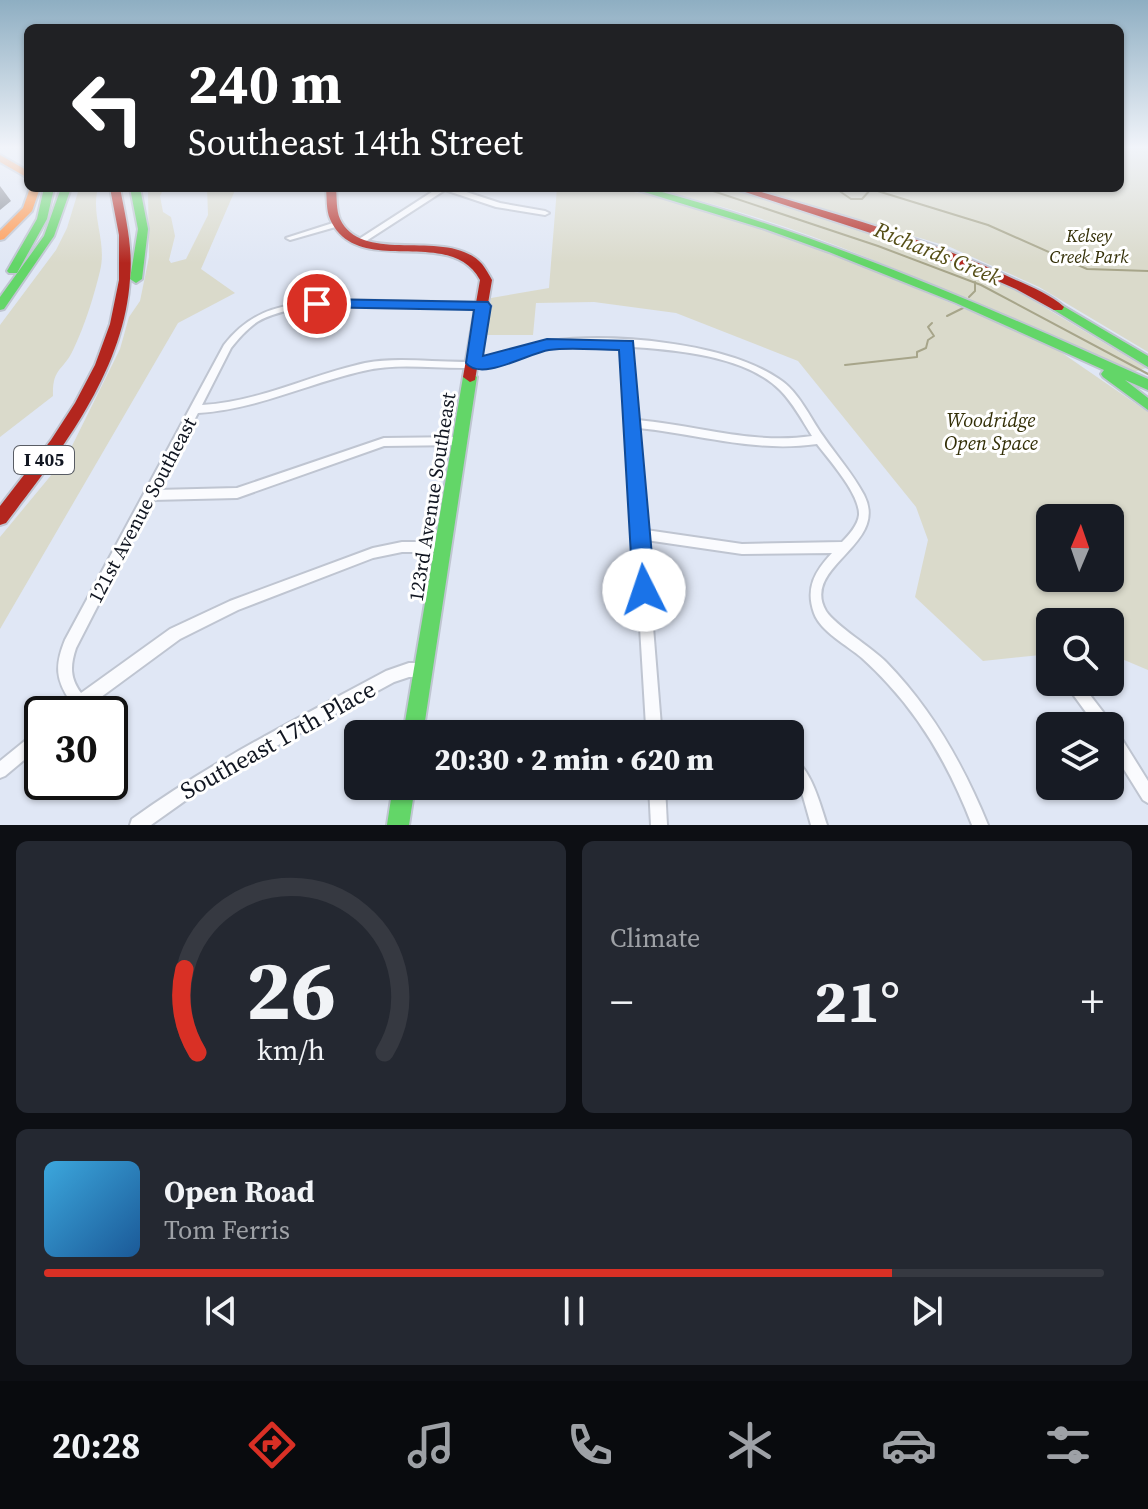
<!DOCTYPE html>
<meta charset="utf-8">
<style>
body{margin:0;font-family:"Source Serif 4",serif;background:#242831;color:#f1f3f6;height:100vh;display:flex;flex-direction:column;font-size:30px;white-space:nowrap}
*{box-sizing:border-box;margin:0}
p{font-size:26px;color:#9ea1a6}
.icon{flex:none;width:44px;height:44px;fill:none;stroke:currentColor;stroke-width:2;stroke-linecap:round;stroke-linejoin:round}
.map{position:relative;height:825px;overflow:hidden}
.details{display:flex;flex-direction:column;gap:16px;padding:16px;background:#0d0f14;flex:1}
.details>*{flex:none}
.guide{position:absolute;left:24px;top:24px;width:1100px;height:168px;border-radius:12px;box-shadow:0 2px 6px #0004;background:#202124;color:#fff;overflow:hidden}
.needle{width:52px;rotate:2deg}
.buttons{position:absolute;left:1036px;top:504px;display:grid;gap:16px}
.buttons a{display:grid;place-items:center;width:88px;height:88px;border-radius:12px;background:#171b24;box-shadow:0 2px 6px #0004;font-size:40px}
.speed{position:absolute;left:24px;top:696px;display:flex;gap:16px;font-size:40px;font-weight:700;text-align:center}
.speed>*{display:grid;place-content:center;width:104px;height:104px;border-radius:50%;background:#171b24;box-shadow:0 2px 6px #0004;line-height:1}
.speed .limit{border:4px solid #111;border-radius:12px;background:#fff;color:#111}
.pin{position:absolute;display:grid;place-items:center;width:68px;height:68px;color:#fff;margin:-34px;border:4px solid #fff;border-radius:50%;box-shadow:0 2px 8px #0007}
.me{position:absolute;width:88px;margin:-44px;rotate:356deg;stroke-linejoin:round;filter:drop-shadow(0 0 6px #0008)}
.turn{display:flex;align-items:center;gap:28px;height:168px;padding:0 32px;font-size:36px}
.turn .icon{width:104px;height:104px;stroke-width:2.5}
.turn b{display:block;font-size:56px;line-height:68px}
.big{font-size:60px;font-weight:800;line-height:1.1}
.details .widget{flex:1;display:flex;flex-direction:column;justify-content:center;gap:12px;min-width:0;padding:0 28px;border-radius:12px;background:#242831}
.details .dial{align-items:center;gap:0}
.dial svg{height:208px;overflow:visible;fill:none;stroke:#363941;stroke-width:7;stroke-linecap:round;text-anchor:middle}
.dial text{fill:#f1f3f6;stroke:none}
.song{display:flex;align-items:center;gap:24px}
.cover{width:96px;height:96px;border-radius:12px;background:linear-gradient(135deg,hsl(200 70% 55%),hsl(210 70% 35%))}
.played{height:8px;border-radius:4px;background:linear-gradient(90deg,#d93025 80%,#363941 80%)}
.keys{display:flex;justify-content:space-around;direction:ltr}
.heat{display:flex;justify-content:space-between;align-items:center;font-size:44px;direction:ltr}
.details .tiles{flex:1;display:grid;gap:16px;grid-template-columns:1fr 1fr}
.widget:last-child{grid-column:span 2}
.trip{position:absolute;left:344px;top:720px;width:460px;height:80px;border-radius:12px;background:#171b24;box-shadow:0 2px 6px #0004;font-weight:800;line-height:80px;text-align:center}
.dock{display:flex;height:128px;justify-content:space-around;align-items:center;background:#090b0e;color:#9ea1a6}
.dock .icon{width:56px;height:56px}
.dock .on{color:#d93025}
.dock b{font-size:36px;color:#f1f3f6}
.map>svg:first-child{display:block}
.green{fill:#dadacb;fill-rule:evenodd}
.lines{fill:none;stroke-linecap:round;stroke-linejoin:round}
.stream{stroke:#a7a58a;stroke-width:2}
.street-casing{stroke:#bfc5d1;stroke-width:4}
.fast-casing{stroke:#bfc5d1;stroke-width:4}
.slow-casing{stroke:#bfc5d1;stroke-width:4}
.jam-casing{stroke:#bfc5d1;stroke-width:4}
.street{fill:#fafbfe;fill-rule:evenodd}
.fast{fill:#63d668;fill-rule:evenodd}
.slow{fill:#ff974d;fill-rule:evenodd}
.jam{fill:#b3261e;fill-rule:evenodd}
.shaded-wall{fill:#878b94}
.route{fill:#1a73e8;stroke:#114b97;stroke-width:2}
.labels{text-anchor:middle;stroke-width:6;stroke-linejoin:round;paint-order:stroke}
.far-park-label{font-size:18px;font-style:italic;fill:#322e06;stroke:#fff}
.shield{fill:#fff;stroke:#585c64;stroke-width:2}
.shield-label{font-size:18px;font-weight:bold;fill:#111621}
.park-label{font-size:20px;font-style:italic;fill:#322e06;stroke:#fff}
.street-label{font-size:20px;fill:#111621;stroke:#fff}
.water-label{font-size:22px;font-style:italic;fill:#564f17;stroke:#fff}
.near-street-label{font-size:24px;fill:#111621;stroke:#fff}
</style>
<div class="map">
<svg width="1148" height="825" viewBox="0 0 1148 825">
<rect width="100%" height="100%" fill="#e0e7f5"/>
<g class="green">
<polygon points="1120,148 1148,148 1148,352 1039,287 950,247 753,188 1120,188"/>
<polygon points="148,188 164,188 160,196 163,212 171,217 175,236 169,260 171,263 186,259 208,215 207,188 236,188 201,269 235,293 178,323 0,629 0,537 67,456 120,349 129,317 140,301 149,257"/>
<path d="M557 188H613L676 200 713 209 802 241 1049 344 1148 412V670L1110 654V622H1050V654L983 661 915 597 928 540 916 507 798 361 676 313 594 302 536 303 533 335H486L491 298 549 288ZM1050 518H1110V578H1050Z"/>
<path d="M648 188H728L926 251 1014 289 1146 368 1131 373C973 304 818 225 648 188Z"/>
<path d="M90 190 97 192C92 218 107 243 100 271 94 296 85 325 74 348 64 371 52 367 53 396L0 437V325L56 250 67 228 78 192Z"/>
</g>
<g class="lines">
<g class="stream">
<polyline points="704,188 878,246 981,285 1148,374"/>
<polyline points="835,188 851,199 862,199 871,189 988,225 1087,269 1148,271"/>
<polyline points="969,297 975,291 975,282"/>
<polyline points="947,316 963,308"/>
<polyline points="845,365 917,357 917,352 926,348 928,340 934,336 928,327 932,323"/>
</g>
<g class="street-casing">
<g id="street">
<polygon points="438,188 454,188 500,203 545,211 549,213 545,215 496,207 445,190 363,243 357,243 356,241"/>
<polygon points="336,222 340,224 339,226 290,240 286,238"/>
<path d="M336 300 487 303 491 306 487 309C429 307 306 293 257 322 247 329 238 339 231 348L202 405C259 402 310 375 365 363 407 355 450 366 492 360 512 356 529 343 549 341 613 333 725 342 779 379 799 392 809 416 823 436 836 455 853 474 864 495 890 545 800 566 826 611 836 626 871 647 886 662 932 709 963 764 988 825H972C952 773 926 725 888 684 880 675 871 666 862 658 848 646 820 631 814 613 805 588 815 571 832 553L742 554 646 540 661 726 737 727 742 729 744 734H408L407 731 409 726 414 724 646 726 623 346C597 345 568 342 543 348 523 353 506 365 485 367 445 371 403 361 363 371 306 384 258 409 198 413L157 490 237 488 384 438 461 437 465 438 466 441 465 444 461 445 384 446 237 498 152 500 76 648C70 666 70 678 81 693L170 629 230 601 373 548 402 542H444L448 543 450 547 448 551 444 552H402L373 558 238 610 180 639 78 714H61L63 709 71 702C55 679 55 665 65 640L224 345C255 305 290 304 336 300ZM632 347C677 350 746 356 780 390 793 403 802 420 812 436 753 445 696 425 637 420ZM638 428C699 434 755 453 817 444 829 460 860 494 859 515 858 525 849 535 842 542L742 544 646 530Z"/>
<path d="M409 663H424L429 665 431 670 429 675 424 677H409L394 682 234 769 203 788 151 825H130L132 819C212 761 299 718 386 671Z"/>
<polygon points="1064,682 1080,682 1110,721 1112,727 1115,728 1148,781 1148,803 1143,800 1110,747 1110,726 1096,726"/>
<polygon points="42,729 42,745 5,776 0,778 0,761 37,731"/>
<path d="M790 756C811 767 820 804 827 825H811L802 793 790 776Z"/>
<polygon points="649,786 665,786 667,825 651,825"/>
</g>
</g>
<g class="fast-casing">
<g id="fast">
<polygon points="44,188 54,188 47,219 17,273 9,273 7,271 37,219"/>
<polygon points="61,188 71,188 54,236 4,309 0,310 0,297 44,236"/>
<polygon points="130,188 140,188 148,229 142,279 136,283 130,279 138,229"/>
<path d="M631 188H647C821 234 984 305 1148 379V390L1125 380 1148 398V410L1103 377 1101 374 1104 370 956 303 829 252 765 229Z"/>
<polygon points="1058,303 1148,356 1148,367 1054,310 1052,307 1054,304"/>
<polygon points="470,372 477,377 423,734 403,734 463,377"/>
<polygon points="393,786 415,786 409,825 387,825"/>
</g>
</g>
<g class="slow-casing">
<g id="slow">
<polygon points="0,155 28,171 28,178 0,162"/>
<polygon points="30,188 40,188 32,211 4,239 0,240 0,231 23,208"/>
</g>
</g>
<g class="jam-casing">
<g id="jam">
<path d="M110 188H120C126 219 133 248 130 279 124 372 60 452 6 523L0 525V506L51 440 75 403 95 365 110 324 119 280V235Z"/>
<path d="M326 188H336C337 198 336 210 340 219 363 267 448 226 482 264 486 269 489 275 492 280L475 380 470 382 463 377 480 280C450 224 357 280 330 219 326 210 327 198 326 188Z"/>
<path d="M733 188H748C835 214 923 237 1005 275 1024 284 1049 293 1064 307L1062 310H1054L1016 289 938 255Z"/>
</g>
</g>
<use href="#street" class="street"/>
<use href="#fast" class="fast"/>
<use href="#slow" class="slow"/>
<use href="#jam" class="jam"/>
</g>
<polygon class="shaded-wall" points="0,186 11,201 0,210"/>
<linearGradient id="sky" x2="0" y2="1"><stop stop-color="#8eaec2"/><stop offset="0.56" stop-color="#f1f4fa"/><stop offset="1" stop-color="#f1f4fa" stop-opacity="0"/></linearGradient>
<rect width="1148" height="263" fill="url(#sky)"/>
<path class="route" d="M317 299 488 302 491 306 483 356 547 339 633 341 655 590 652 598 644 601 636 598 633 590 619 350C596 350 571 347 549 350 529 353 481 382 466 363L474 310 312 307V300Z"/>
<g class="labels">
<g class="far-park-label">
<text x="1089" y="242">Kelsey<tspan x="1089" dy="21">Creek Park</tspan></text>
</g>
<rect class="shield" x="14" y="446" width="60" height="28" rx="6"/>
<g class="shield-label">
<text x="44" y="466">I 405</text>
</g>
<g class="park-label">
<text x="991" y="427">Woodridge<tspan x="991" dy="23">Open Space</tspan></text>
</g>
<g class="street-label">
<text transform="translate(432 497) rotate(-81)" y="7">123rd Avenue Southeast</text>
<text transform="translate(142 510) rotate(-62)" y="7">121st Avenue Southeast</text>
</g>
<g class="water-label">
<text transform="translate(938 253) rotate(22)" y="8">Richards Creek</text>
</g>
<g class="near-street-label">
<text transform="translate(278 740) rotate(-29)" y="8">Southeast 17th Place</text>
</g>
</g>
</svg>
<div class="buttons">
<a><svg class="needle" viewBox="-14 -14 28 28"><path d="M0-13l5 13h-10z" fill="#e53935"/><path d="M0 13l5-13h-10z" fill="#9ea1a6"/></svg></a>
<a><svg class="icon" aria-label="search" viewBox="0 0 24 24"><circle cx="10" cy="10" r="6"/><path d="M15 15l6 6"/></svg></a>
<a><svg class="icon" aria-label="layers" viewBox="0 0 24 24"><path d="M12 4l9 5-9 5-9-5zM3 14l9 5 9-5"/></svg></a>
</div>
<div class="speed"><div class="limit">30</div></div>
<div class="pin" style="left:317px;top:304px;background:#d93025"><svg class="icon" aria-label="arrive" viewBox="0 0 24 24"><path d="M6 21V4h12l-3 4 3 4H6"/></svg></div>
<svg class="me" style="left:644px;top:590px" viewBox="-20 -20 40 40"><circle r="19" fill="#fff"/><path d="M0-13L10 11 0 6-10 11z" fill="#1a73e8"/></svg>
<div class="trip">20:30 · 2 min · 620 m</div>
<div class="guide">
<div class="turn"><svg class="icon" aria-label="left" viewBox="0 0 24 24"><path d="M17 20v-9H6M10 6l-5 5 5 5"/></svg><div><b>240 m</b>Southeast 14th Street</div></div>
</div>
</div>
<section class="details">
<div class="tiles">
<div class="widget dial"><svg viewBox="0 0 100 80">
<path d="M14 69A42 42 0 1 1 86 69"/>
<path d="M14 69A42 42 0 0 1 9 37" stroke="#d93025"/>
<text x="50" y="56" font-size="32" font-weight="700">26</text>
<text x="50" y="72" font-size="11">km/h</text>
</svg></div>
<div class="widget"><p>Climate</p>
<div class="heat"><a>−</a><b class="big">21°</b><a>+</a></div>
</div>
<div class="widget">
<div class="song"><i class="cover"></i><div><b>Open Road</b><p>Tom Ferris</p></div></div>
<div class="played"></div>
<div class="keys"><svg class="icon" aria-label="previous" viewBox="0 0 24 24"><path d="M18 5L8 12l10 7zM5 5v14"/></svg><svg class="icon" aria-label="pause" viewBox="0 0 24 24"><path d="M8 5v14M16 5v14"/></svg><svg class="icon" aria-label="next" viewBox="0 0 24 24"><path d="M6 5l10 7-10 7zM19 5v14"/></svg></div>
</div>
</div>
</section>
<nav class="dock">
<b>20:28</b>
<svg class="icon on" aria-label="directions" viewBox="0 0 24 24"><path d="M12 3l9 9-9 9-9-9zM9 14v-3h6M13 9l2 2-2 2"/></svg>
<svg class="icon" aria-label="music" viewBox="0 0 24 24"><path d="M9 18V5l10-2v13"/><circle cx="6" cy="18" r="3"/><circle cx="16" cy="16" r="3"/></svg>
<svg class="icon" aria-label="phone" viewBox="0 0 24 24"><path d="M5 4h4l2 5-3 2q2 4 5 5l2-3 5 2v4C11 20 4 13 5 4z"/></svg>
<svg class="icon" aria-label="climate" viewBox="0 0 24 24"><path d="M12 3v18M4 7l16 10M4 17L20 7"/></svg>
<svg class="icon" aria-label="car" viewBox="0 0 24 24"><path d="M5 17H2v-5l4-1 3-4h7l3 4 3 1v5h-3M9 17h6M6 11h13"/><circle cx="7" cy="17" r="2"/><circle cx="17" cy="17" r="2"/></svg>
<svg class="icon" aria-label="filters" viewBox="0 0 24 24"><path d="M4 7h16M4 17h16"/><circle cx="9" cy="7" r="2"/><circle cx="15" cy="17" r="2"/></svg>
</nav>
